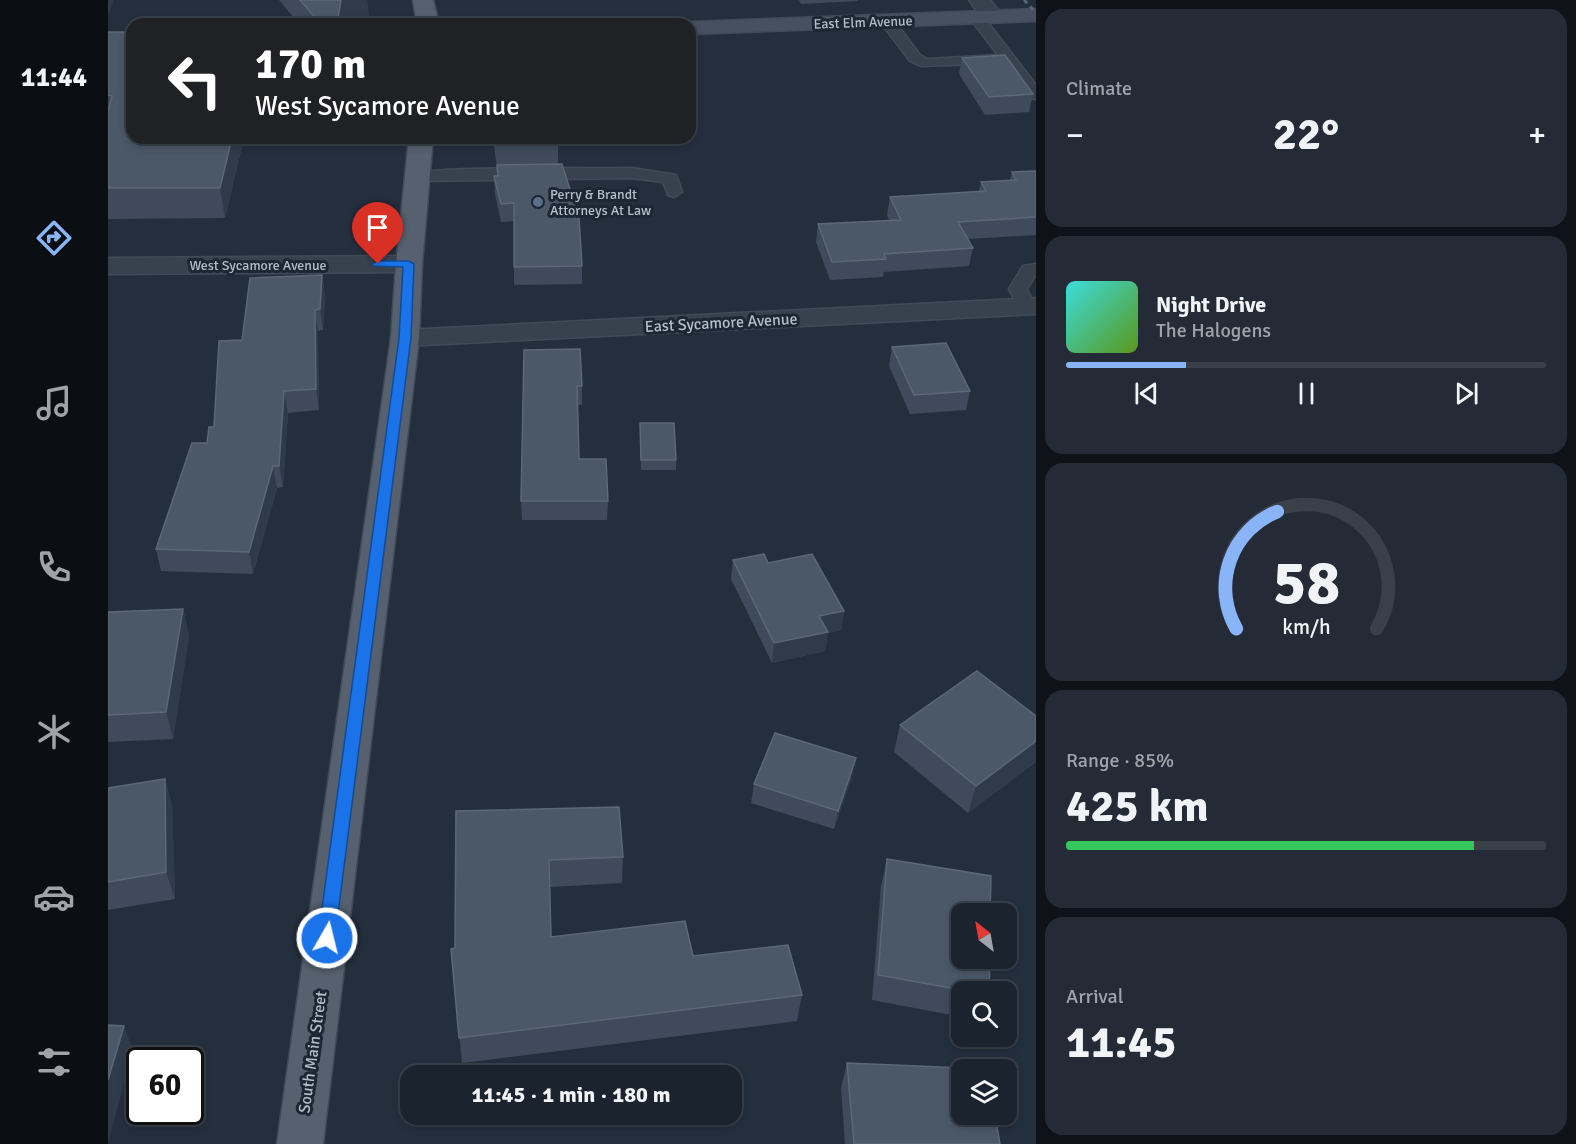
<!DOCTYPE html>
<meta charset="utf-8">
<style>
body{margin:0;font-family:Signika,sans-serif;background:#242b36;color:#f1f3f6;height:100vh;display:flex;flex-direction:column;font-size:22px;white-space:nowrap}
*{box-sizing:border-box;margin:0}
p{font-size:20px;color:#a0a4aa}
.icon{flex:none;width:33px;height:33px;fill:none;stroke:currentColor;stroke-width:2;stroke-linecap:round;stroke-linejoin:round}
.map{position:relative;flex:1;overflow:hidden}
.sheet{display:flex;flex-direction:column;gap:9px;padding:9px;background:#0f1319;width:540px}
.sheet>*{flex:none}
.banner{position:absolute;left:18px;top:18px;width:570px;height:126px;border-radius:18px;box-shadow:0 3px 9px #0003,0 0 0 2px #39404a;background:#202124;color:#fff;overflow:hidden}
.needle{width:39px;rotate:329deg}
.controls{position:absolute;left:843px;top:903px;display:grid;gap:12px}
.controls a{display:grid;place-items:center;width:66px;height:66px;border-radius:12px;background:#1b232e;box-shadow:0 3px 9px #0003,0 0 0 2px #39404a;font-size:30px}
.speed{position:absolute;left:18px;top:1047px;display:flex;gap:12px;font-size:30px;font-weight:700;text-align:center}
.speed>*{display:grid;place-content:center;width:78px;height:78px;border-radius:50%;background:#1b232e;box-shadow:0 3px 9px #0003,0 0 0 2px #39404a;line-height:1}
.speed .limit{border:3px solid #111;border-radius:9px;background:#fff;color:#111}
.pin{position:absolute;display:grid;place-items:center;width:51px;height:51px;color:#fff;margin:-62px -26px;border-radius:50% 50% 50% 0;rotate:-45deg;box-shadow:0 0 6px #0007}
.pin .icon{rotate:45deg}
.me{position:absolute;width:66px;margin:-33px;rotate:8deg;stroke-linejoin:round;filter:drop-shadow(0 0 4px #0008)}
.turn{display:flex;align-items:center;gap:21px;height:126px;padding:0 30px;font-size:27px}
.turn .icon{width:78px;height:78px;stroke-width:2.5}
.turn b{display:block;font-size:42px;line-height:51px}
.big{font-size:45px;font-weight:800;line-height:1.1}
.sheet .card{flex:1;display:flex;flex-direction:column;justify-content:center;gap:9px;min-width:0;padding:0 21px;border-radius:18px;background:#242b36}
.sheet .dial{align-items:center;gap:0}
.dial svg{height:156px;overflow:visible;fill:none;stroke:#39404a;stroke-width:7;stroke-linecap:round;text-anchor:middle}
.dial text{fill:#f1f3f6;stroke:none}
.song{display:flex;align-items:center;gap:18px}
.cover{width:72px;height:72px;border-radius:9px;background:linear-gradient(135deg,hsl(180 70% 55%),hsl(90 70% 35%))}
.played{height:6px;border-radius:3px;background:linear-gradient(90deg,#8ab4f8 25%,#39404a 25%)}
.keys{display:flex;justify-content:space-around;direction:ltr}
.heat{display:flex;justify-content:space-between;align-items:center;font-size:33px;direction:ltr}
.charge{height:9px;border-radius:4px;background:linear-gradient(90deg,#34c759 85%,#39404a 0)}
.trip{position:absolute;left:292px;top:1065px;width:342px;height:60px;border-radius:18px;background:#1b232e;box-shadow:0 3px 9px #0003,0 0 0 2px #39404a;font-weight:800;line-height:60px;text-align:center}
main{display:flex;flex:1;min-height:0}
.tab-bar{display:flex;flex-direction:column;width:108px;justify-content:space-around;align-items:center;background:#0b0e12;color:#a0a4aa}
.tab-bar .icon{width:42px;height:42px}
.tab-bar .active{color:#8ab4f8}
.tab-bar b{font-size:27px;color:#f1f3f6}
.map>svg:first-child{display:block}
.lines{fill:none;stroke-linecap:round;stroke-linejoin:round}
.lane-casing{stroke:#414a57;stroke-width:3}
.street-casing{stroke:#414a57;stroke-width:3}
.secondary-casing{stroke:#414a57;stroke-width:3}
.primary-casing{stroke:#414a57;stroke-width:3}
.lane{fill:#38414e;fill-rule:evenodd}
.street{fill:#38414e;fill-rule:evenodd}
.secondary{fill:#465061;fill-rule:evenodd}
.primary{fill:#56606e;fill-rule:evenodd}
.rail{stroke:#5a6575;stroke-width:3;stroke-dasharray:4.5 4.5;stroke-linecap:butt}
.wall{fill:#3f4b5c}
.shaded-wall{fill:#2f3b4b}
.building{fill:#4b5868;stroke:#5c6777;stroke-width:1.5}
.route{fill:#1a73e8;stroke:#114b97;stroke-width:1.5}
.service-dot{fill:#5c6f8a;stroke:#1d2633;stroke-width:2}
.labels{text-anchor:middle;stroke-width:6;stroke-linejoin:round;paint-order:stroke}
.far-street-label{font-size:14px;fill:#b4bcc9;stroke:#1d2633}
.far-poi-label{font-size:14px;fill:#b4bcc9;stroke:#1d2633;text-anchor:start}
.street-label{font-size:16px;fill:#b4bcc9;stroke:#1d2633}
</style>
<main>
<nav class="tab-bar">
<b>11:44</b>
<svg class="icon active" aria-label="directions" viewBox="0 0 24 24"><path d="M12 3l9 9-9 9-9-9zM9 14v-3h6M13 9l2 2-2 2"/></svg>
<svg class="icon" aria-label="music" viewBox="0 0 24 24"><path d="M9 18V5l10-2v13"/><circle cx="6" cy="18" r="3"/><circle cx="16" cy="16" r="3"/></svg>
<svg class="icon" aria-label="phone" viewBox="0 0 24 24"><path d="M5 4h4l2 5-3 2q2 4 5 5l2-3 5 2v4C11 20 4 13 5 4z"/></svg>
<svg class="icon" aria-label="climate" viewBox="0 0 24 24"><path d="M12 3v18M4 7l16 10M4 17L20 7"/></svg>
<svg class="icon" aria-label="car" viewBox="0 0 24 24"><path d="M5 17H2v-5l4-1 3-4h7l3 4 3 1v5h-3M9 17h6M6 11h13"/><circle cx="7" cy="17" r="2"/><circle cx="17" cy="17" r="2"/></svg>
<svg class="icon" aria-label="filters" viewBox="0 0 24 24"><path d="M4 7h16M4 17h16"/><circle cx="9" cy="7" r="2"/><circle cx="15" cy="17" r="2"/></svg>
</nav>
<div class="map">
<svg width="928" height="1144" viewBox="0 0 928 1144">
<rect width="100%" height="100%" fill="#242f3e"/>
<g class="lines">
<g class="lane-casing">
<g id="lane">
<polygon points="869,14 874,15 928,85 928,99 923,98 897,63 813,66 802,61 772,21 774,18 784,18 812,55 820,59 890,55 862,18"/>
<path d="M524 168 568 175 574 192 566 197 560 195 555 182 524 178 309 181 301 176C311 165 496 169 524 168Z"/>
<polygon points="928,264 928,274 919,289 927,307 924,311 912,311 901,289 915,266"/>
</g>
</g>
<g class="street-casing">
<g id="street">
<path d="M861 0H882L896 17 893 21C877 25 869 12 861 0Z"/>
<polygon points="301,256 310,258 314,264 310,270 301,272 0,274 0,258"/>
<polygon points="928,298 928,314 297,346 287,344 283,338 287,332 297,330"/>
</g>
</g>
<g class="secondary-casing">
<polygon id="secondary" points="928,9 928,21 582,34 582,24 574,24 582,22"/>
</g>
<g class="primary-casing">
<g id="primary">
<polygon points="305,0 325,0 331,24 309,24"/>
<polygon points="301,138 325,138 314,264 311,338 215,1144 169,1144 283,338 288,264"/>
</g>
</g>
<use href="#lane" class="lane"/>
<use href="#street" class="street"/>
<use href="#secondary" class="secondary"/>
<use href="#primary" class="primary"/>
<polyline class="rail" points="916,0 928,13"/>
</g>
<g class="wall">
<polygon points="171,0 259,0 261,20 244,24 191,24"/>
<polygon points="691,0 750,0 750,1 693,4"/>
<polygon points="0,32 24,138 136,138 117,218 0,219"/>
<polygon points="854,58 925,94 921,112 877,115 851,74"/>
<polygon points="385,138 455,138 455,144 450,144 450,164 474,266 474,284 406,285 406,221 393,222 387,194 386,176 390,176"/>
<polygon points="928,171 928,235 860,239 865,248 861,266 776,272 775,277 722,280 708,242 710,224 781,220 779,215 782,197 871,191 873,182 902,180 904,172"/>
<polygon points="214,275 217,296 215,330 210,331 211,410 180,413 175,487 169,488 145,574 53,571 48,549 106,427 134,340"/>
<polygon points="784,347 862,391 858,410 802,414 781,366"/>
<polygon points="416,350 474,386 474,405 470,405 471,459 500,501 499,520 414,520 413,501"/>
<polygon points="532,423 568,460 568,470 533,470"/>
<polygon points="625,560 660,563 736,611 733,630 720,633 717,651 664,663 623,579"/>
<polygon points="75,609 81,636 65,739 0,742 0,612"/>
<polygon points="928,716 928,762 860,813 786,752 792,725"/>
<polygon points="744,777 726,829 643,803 646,784"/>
<polygon points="57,779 64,806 67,899 0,910 0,788"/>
<polygon points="348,811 515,857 514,883 442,887 443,937 585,956 694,995 689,1021 354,1063 343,949 347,948"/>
<polygon points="779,859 881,992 854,992 854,1017 764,1000 773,886"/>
<polygon points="739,1063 892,1144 737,1144 733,1088"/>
</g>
<g class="shaded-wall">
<polygon points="0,0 6,0 0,16"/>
<polygon points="233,0 259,0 261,20 244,24 229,24"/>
<polygon points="124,138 136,138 117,218 112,188"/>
<polygon points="214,275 217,296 215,330 212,309"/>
<polygon points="207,310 210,331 211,410 208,389"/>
<polygon points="176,391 180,413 175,487 171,466"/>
<polygon points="165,466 169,488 145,574 141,552"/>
<polygon points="75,609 81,636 65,739 58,712"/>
<polygon points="736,611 733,630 720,633 717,651 664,663 666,643 711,616"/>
<polygon points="928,741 928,762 860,813 868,786"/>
<polygon points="748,758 744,777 726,829 730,811"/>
<polygon points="57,779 64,806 67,899 58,872"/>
<polygon points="16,1026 25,1051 0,1142 0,1080"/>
</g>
<g class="building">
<polygon points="192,0 233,0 229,24 213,24"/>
<polygon points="0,32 24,32 24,138 124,138 112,188 0,188 0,111 4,96 0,95"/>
<polygon points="897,55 925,94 881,97 854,58"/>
<polygon points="454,164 471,218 474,266 406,267 406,203 393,204 386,176 390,176 389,165"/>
<polygon points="928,171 928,217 850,222 865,248 776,254 778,259 724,262 710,224 793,220 782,197 878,191 873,182 908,180 904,172"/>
<polygon points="214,275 212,309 207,310 208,389 176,391 171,466 165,466 141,552 48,549 84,443 99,443 101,427 106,427 111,341 134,340 142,278"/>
<polygon points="838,343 862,391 806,395 784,347"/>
<polygon points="472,349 474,386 469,386 471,459 498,459 500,501 413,501 416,350"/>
<polygon points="532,423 566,423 568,460 533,460"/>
<polygon points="656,554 660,563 704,554 736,611 711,616 720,632 666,643 625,560"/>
<polygon points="75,609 58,712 0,715 0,612"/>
<polygon points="869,671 928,716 928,741 868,786 792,725"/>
<polygon points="667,733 748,758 730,811 646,784"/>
<polygon points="57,779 58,872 0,882 0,788"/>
<polygon points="511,807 515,857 441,860 443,937 577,921 585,956 680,945 694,995 351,1038 343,949 347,948 348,811"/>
<polygon points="779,859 883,876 882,914 854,914 854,958 882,958 881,992 865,992 770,975"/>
<polygon points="0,1025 16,1026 0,1080"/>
<polygon points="739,1063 880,1069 854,1070 854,1114 887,1114 892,1144 746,1144"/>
</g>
<polygon class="route" points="270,261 301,261 306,264 303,338 227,938 225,943 219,945 213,943 210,938 291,338 295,267 266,266 264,264"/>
<circle class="service-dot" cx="430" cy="202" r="6"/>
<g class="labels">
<g class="far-street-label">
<text transform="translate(755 22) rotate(-2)" y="5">East Elm Avenue</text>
<text x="150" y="270">West Sycamore Avenue</text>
</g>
<g class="far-poi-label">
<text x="442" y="199">Perry &amp; Brandt<tspan x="442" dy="16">Attorneys At Law</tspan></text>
</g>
<g class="street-label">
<text transform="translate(613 322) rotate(-3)" y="6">East Sycamore Avenue</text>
<text transform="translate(204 1052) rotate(-82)" y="6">South Main Street</text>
</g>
</g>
</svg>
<div class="controls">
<a><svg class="needle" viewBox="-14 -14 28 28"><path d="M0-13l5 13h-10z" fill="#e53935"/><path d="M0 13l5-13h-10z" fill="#a0a4aa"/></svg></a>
<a><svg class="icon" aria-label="search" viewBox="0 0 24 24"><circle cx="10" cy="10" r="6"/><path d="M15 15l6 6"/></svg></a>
<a><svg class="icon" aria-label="layers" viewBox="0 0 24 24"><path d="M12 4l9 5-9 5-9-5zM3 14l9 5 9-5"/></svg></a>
</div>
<div class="speed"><div class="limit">60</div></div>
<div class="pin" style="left:270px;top:264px;background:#d93025"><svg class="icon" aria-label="arrive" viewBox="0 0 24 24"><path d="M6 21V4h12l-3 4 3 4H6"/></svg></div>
<svg class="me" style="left:219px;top:938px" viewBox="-20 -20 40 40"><circle r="17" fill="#1a73e8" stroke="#fff" stroke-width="3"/><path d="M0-11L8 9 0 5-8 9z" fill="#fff"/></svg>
<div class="trip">11:45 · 1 min · 180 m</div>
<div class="banner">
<div class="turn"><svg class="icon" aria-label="left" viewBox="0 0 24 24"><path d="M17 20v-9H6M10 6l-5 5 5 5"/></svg><div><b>170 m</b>West Sycamore Avenue</div></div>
</div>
</div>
<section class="sheet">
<div class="card"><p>Climate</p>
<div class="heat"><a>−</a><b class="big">22°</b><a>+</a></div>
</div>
<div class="card">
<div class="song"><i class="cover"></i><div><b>Night Drive</b><p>The Halogens</p></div></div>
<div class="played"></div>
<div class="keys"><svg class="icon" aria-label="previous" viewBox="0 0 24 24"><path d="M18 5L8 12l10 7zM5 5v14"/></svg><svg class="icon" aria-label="pause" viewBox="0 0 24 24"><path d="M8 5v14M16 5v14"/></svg><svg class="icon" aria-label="next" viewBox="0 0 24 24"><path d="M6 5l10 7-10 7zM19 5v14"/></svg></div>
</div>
<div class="card dial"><svg viewBox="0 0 100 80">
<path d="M14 69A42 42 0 1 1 86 69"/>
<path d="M14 69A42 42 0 0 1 35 9" stroke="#8ab4f8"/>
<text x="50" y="56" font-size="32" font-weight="700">58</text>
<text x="50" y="72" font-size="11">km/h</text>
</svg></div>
<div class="card"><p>Range · 85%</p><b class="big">425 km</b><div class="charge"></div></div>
<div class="card"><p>Arrival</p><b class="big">11:45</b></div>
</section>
</main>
